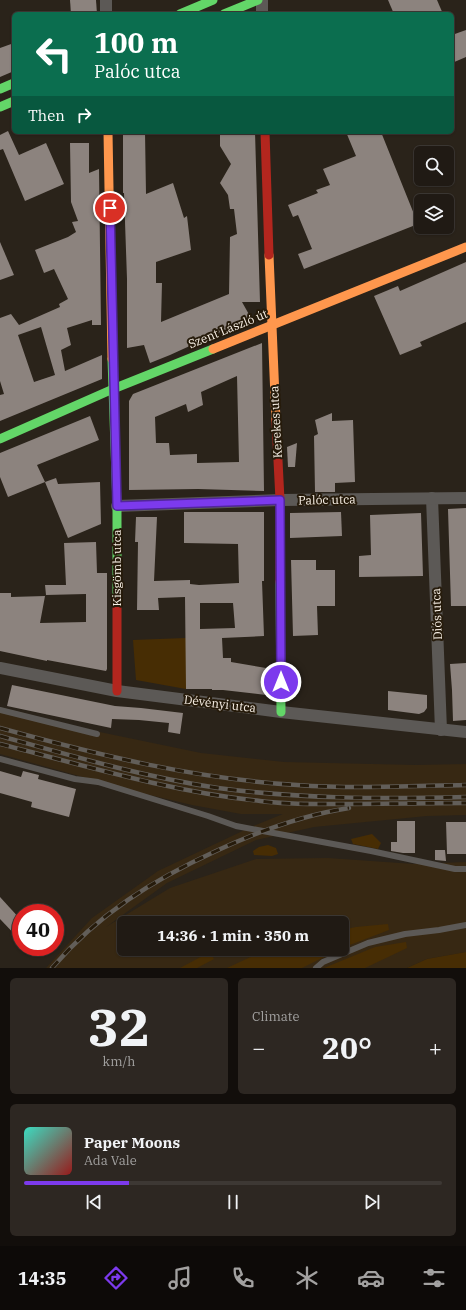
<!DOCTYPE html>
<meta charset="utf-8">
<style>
body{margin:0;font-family:"IBM Plex Serif",serif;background:#2d2722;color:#f1f3f6;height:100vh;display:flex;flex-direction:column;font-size:15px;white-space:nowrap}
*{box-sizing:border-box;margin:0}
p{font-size:13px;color:#a2a1a0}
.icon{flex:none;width:22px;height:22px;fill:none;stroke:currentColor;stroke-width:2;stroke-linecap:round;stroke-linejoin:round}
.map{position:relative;height:968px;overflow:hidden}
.drawer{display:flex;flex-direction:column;gap:10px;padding:10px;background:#120e0b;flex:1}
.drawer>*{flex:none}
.guide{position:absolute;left:12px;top:12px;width:442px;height:122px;border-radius:6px;box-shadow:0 1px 3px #0004,0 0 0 1px #3d3834;background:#0b6e4f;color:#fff;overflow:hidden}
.buttons{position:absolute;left:414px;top:146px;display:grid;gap:8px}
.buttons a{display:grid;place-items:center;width:40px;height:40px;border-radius:6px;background:#201a14;box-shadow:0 1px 3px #0004,0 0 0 1px #3d3834;font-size:20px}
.speed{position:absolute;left:12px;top:904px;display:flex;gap:8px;font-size:20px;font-weight:700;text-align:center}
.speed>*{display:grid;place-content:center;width:52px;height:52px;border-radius:50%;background:#201a14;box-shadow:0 1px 3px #0004,0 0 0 1px #3d3834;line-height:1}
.speed .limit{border:6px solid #d22;background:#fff;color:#111}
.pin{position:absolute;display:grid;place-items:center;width:34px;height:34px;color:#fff;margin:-17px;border:2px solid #fff;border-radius:50%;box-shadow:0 1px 4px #0007}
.me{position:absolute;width:44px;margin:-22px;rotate:0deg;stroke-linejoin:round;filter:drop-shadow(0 0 3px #0008)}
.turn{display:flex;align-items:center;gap:14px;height:84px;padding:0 16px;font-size:18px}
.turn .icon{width:52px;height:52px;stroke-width:2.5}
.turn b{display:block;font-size:28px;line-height:34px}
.then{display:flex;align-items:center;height:38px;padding:0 16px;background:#0003;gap:8px;font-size:15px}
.big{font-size:30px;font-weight:700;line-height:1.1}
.drawer .tile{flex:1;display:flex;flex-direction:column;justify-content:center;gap:6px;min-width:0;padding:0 14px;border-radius:6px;background:#2d2722}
.drawer .dial{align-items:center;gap:0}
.dial b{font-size:52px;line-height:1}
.song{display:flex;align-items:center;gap:12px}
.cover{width:48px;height:48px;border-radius:6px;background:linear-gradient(135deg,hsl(170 70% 55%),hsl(0 70% 35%))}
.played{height:4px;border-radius:2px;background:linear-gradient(90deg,#7c3aed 25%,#3d3834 25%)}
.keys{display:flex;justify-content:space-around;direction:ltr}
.heat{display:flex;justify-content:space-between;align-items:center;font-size:22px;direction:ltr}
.drawer .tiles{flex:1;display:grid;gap:10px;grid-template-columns:1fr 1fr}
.tile:last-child{grid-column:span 2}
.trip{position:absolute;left:117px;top:916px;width:232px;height:40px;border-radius:6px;background:#201a14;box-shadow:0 1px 3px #0004,0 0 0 1px #3d3834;font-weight:700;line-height:40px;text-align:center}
.dock{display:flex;height:64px;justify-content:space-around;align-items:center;background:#0d0a08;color:#a2a1a0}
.dock .icon{width:28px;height:28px}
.dock .current{color:#7c3aed}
.dock b{font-size:18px;color:#f1f3f6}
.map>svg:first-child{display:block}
.built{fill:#372813;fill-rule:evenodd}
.green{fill:#472d04}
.building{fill:#8c837e;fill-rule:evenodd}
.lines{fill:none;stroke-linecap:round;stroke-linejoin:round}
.lane{stroke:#5c5956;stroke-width:6}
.street{stroke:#5c5956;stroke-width:12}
.fast{stroke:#63d668;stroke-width:9}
.slow{stroke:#ff974d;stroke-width:9}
.jam{stroke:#b3261e;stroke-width:9}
.rail-casing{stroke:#625e59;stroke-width:4.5}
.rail{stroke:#261b0b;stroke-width:3;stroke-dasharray:9;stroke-linecap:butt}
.route-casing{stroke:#51269a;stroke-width:10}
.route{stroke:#7c3aed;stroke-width:7}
.labels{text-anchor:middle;stroke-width:4;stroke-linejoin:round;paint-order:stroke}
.street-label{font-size:12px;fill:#f8f0e6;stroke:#261b0b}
</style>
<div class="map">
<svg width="466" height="968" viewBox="0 0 466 968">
<rect width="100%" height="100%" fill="#2a231a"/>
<path class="built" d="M0 707 90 730 201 753 284 762 416 765 466 764V815L427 816 314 827 256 840 167 883 106 927 170 888 256 859 328 858 414 864 466 862V952L427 959 407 968H46L92 918 158 871 251 827 283 814H241L192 805 137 792 0 754ZM124 923H342V949H124Z"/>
<g class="green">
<polygon points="186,638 186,689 136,680 133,640"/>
<polygon points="372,834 381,843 378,849 353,844 351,839"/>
<polygon points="268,845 276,848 278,854 272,856 254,855 253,851 259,847"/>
<polygon points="388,924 389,930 342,948 342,930 356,927"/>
<polygon points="406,942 407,948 365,968 324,968 375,947"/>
<polygon points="268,949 340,949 302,968 227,968"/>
<polygon points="210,952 214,959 197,968 180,968"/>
<polygon points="466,952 466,968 407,968 427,959"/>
</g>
<g class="building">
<polygon points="70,0 96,0 97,14 71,14"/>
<polygon points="388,0 437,0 443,14 394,14"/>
<polygon points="466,30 466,57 452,63 452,35"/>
<polygon points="14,43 14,71 0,77 0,48"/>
<polygon points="8,131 19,155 46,143 64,184 25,201 3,149 0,150 0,135"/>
<polygon points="123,132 145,132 146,194 173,183 184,218 187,216 191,250 156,262 156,283 162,283 161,322 229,294 230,237 237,234 234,209 230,209 228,195 220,183 231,164 220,146 220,132 255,132 260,302 242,302 251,318 170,355 150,363 144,345 127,348 127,279 124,193 123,193"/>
<polygon points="346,132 381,132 418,224 304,269 298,254 312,249 298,215 293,217 288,205 318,193 316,190 330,185 323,169 356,156"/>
<path d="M70 143H89V173L99 169 101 325H92V320L67 328 71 345 61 350 65 371 102 355V379L0 421V395L4 394 0 381V318L11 314 19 325 60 307 59 304 68 299 54 269 44 273 35 250 68 237 76 232 72 222 78 221 71 202ZM41 327 55 375 34 382 18 335Z"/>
<polygon points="0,242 14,275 0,280"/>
<polygon points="466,262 466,322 420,342 422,346 400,355 374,296 398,286 400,291"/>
<path d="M262 343 264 491 198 489 129 490V401L133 394ZM237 376 239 462 197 463V454L170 455 169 443H156L155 417 186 404 188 412 203 405 201 392Z"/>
<polygon points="332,413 332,421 353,420 355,482 335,483 335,492 315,492 314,436 318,434 315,420"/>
<polygon points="90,416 99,440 37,465 45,482 8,497 0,477 0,453"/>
<polygon points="297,443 295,467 288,467 287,447"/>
<polygon points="56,478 58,484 100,482 101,524 68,538 45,482"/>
<polygon points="466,508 466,606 451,606 448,509"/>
<path d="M184 512H264V581H262L264 636 222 638 223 658H231V662L266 668V695L223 690H212V689H186L185 597 158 598 159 610H137L138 542H135L136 517H157L154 581 190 580V584L199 585 239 583 238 544 184 543ZM200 603H233L235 628 200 629Z"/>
<polygon points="341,512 342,536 290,538 290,513"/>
<polygon points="421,513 423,576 359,577 359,556 371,555 370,515"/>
<polygon points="96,542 97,573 107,573 107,669 106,671 47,660 47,661 0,651 0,593 11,593 11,597 45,596 40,623 86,622 86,594 46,595 45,585 66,585 64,543"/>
<polygon points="291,560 316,560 316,570 335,570 335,606 317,606 318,635 293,636"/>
<polygon points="466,663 466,720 453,721 452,690 450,664"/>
<polygon points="12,685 115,706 141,708 183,713 180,734 168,732 169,723 139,720 112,719 111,728 7,706"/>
<polygon points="388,691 427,695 427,708 424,712 419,714 388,710"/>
<polygon points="0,771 21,777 23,771 39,775 38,779 76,789 69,817 31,807 32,802 0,793"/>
<polygon points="397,821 415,821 415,853 403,853 391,851 391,842 397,842"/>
<polygon points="446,822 466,822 466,854 447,854"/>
<polygon points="435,850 445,850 446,861 435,860"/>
<polygon points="0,897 21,920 21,941 0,919"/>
</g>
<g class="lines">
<g class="lane">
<polyline points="0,710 97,734"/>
<polyline points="0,759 75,779 98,782 208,816 236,826 371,851 455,869 466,869"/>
<polyline points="316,968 323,962 368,943 405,934 439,930 466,925"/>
</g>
<g class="street">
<polyline points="106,0 106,14"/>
<polyline points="262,0 262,14"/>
<polyline points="432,498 441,730"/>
<polyline points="117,506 280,500 466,498"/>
<polyline points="0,668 117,691 281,712 466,732"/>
</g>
<g class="fast">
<polyline points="180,14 213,0"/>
<polyline points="224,14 258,0"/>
<polyline points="0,89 14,83"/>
<polyline points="0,107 14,101"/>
<polyline points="112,359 117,506 117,600"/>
<polyline points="0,439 113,389 213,349"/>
<polyline points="280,582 281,712"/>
</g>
<g class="slow">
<polyline points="108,132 112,359"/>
<polyline points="269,255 276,421"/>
<polyline points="213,349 466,247"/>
</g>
<g class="jam">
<polyline points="265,132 269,255"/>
<polyline points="276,421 280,500 280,582"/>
<polyline points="117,600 117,691"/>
</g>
<g class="rail-casing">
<g id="rail">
<path d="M0 728C98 755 195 779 297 785 353 789 410 786 466 785"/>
<path d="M0 736C72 756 144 777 218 788 300 799 384 799 466 797"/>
<path d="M0 744C86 766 172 792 260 801 290 805 321 804 351 804 389 804 428 803 466 803"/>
<path d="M52 968C98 914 153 880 216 851 259 831 303 815 349 808"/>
</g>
</g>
<use href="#rail" class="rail"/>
</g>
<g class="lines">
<g class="route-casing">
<polyline id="route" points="110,208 117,506 280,500 281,682"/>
</g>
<use href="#route" class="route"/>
</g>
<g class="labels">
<g class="street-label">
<text transform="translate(228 329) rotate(-22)" y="4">Szent László út</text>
<text transform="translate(276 422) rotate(-93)" y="4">Kerekes utca</text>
<text transform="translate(327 500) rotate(-1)" y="4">Palóc utca</text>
<text transform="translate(117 568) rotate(-90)" y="4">Kisgömb utca</text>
<text transform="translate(437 614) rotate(-92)" y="4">Diós utca</text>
<text transform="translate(220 704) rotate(7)" y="4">Dévényi utca</text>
</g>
</g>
</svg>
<div class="buttons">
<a><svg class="icon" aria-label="search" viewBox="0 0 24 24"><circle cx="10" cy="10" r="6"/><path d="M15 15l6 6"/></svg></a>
<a><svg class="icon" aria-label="layers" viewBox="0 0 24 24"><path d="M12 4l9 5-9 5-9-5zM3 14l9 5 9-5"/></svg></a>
</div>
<div class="speed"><div class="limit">40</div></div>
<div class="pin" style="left:110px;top:208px;background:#d93025"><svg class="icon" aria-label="arrive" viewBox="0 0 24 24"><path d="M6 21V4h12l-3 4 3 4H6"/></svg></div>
<svg class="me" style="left:281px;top:682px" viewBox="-20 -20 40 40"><circle r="17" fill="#7c3aed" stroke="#fff" stroke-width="3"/><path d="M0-11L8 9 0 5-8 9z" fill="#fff"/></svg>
<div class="trip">14:36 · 1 min · 350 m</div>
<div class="guide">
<div class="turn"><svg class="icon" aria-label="left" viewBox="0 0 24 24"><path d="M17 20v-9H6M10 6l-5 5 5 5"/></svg><div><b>100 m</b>Palóc utca</div></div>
<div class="then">Then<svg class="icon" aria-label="right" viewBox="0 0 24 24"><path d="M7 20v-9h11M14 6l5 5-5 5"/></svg></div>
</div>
</div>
<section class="drawer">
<div class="tiles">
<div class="tile dial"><b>32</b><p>km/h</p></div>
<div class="tile"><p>Climate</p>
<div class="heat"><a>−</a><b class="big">20°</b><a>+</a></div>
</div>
<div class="tile">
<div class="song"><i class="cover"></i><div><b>Paper Moons</b><p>Ada Vale</p></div></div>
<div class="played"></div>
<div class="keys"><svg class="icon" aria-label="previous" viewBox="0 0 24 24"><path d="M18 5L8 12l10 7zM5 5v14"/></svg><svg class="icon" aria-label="pause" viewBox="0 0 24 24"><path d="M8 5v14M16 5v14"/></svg><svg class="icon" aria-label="next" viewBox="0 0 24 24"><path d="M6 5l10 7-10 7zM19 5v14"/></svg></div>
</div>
</div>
</section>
<nav class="dock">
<b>14:35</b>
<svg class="icon current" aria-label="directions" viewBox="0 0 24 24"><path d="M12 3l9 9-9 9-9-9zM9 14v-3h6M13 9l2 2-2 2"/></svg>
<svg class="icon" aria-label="music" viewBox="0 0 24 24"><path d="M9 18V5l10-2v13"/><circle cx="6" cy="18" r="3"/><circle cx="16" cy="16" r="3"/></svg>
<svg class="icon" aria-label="phone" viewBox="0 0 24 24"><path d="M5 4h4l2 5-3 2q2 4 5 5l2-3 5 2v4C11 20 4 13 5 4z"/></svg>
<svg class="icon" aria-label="climate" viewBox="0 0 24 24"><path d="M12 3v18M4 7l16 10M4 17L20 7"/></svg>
<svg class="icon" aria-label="car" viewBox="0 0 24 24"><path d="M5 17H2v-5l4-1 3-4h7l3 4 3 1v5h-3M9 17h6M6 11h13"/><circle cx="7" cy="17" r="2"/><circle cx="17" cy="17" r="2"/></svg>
<svg class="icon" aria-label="filters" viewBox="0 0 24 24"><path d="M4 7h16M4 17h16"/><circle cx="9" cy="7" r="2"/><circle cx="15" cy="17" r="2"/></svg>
</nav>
